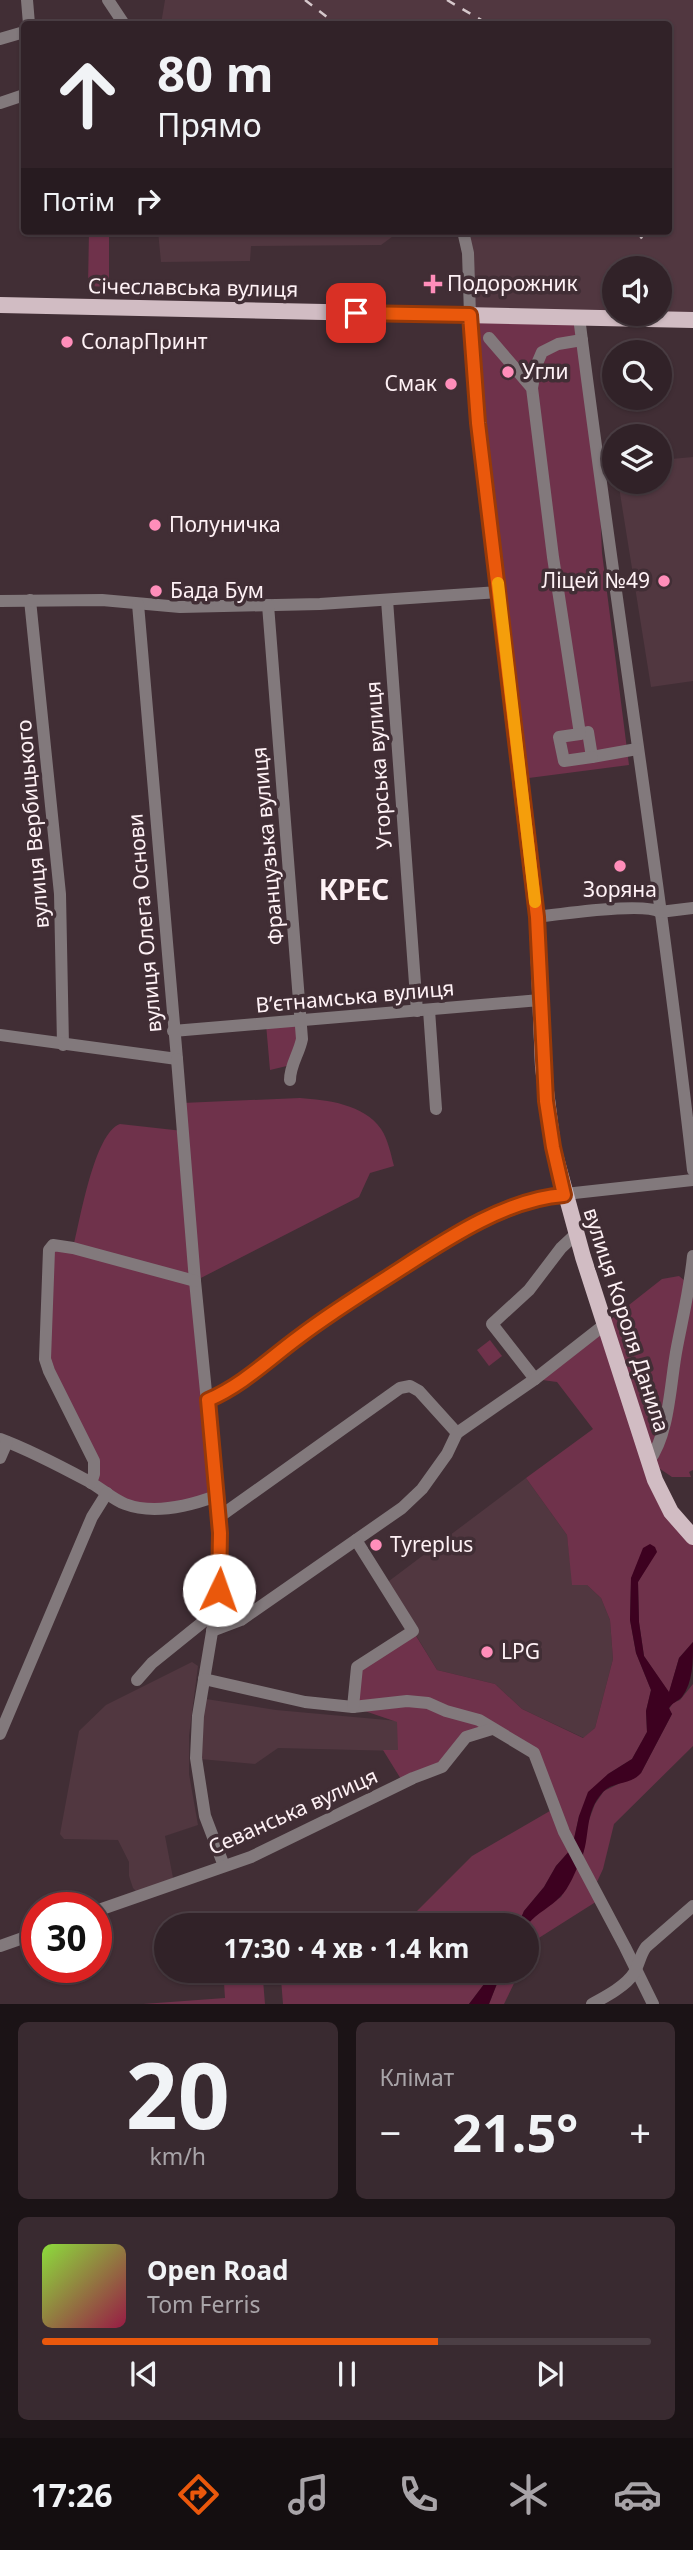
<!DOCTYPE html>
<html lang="uk">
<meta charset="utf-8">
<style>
body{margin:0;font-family:"Noto Sans",sans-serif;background:#392a30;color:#f1f3f6;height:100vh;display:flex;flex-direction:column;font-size:26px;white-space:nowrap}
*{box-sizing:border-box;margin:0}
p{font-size:23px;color:#a8a4a8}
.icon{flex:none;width:38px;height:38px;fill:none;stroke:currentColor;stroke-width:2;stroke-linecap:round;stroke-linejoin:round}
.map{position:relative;height:2004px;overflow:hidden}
.drawer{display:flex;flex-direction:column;gap:18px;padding:18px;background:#1b1316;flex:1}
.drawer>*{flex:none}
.banner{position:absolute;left:21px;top:21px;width:651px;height:214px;border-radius:7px;box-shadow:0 2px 5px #0004,0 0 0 2px #4c3f45;background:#312228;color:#f1f3f6;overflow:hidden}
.tools{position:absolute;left:602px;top:256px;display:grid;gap:14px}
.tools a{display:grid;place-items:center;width:70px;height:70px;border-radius:50%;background:#312228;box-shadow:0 2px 5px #0004,0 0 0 2px #4c3f45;font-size:35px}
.speed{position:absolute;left:21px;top:1892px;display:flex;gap:14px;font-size:35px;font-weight:700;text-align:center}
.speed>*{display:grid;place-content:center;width:91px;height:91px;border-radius:50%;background:#312228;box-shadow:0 2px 5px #0004,0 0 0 2px #4c3f45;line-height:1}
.speed .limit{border:10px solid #d22;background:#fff;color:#111}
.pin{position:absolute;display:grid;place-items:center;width:60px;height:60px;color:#fff;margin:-30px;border-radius:14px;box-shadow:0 4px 10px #0006}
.me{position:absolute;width:77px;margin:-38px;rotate:3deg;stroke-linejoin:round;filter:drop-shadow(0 0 5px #0008)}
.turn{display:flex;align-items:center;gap:24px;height:147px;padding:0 21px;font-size:32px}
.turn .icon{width:91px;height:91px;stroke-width:2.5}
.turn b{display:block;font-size:49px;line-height:60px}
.then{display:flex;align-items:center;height:66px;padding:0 21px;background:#0003;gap:14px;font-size:26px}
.big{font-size:52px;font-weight:700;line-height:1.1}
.drawer .tile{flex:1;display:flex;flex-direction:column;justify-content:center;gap:10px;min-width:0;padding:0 24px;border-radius:10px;background:#392a30}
.drawer .dial{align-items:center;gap:0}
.dial b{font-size:91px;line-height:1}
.song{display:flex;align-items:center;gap:21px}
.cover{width:84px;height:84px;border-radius:10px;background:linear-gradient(135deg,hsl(90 70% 55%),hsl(340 70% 35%))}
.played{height:7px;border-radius:4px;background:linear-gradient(90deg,#ea580c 65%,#4c3f45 65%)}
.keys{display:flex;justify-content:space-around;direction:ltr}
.heat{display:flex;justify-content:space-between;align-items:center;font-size:38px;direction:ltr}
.drawer .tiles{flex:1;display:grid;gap:18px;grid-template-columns:1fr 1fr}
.tile:last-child{grid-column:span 2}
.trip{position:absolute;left:154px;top:1913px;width:385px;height:70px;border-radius:35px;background:#312228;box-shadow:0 2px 5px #0004,0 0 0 2px #4c3f45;font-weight:700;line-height:70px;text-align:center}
.menu{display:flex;height:112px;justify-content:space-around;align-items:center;background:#140e10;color:#a8a4a8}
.menu .icon{width:49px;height:49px}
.menu .selected{color:#ea580c}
.menu b{font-size:32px;color:#f1f3f6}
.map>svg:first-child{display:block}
.built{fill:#513740;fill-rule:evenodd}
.green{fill:#6f324b}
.water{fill:#3d0120}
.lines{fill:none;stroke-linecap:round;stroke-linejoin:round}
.minor{stroke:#82797c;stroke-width:12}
.major{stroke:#d1bcc3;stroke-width:16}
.rail{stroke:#d5c7cb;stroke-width:2.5;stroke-dasharray:9 9;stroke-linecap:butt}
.route-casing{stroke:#983908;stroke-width:18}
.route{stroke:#ea580c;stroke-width:12}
.slow{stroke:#f59e0b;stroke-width:12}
.poi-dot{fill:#ff8eba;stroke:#412e35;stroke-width:2.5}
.labels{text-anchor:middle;stroke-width:7;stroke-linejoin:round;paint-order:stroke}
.poi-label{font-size:21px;fill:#fef1f5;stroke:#412e35;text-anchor:start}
.street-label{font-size:21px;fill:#fef1f5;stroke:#412e35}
.district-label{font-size:28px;font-weight:bold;fill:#fef1f5;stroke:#412e35}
</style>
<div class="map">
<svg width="693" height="2004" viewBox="0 0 693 2004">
<rect width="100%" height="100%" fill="#412e35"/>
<g class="built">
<path d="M165 0H693V320L470 315 463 231H668V24H161ZM614 268H660V313H614Z"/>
<polygon points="158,231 400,231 381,245 251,246 250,261 161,262"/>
<polygon points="693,457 693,681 651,687 618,481 660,481 660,460"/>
<polygon points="526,1478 567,1535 573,1584 587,1585 601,1598 610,1620 613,1659 595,1728 584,1738 522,1709 495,1684 437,1670 385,1584"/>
<polygon points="192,1662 198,1666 189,1736 189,1774 198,1825 165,1836 174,1883 140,1895 133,1888 129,1876 129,1862 118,1840 64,1839 60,1834 79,1731 106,1705"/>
<polygon points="206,1699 276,1710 398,1721 398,1751 278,1748 255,1764 200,1759 199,1737"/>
</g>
<g class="green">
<polygon points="89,231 109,231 109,287 88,286"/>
<polygon points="470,315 579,317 598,465 602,553 629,765 521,779"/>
<polygon points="301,1021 291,1065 270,1070 266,1024"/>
<path d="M300 1098C327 1100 364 1104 381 1129 388 1139 391 1155 394 1166L370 1173 359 1197 195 1281 216 1496 142 1508 107 1493 94 1474 49 1371 53 1245 73 1248C80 1221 94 1133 120 1124L183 1131 182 1103Z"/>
<polygon points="693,1256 693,1470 689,1472 691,1477 672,1477 650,1462 693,1537 693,1642 679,1658 669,1693 644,1656 639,1622 638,1582 657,1550 631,1578 630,1620 636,1653 651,1690 646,1711 647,1732 632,1759 608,1774 579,1816 572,1848 556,1866 544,1887 524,1911 518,1925 403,1925 472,1856 555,1808 536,1757 492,1729 478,1732 447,1762 404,1784 383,1750 398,1750 397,1722 353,1707 357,1667 413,1631 437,1670 495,1684 522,1709 583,1738 595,1728 613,1659 610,1620 601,1598 587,1585 572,1585 567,1535 526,1478 593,1429 557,1382 535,1379 662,1279 679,1276 690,1285"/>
<polygon points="490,1340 502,1356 489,1366 477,1350"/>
<polygon points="693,1684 693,1746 614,1824 603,1869 595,1886 602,1898 534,1941 527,1956 527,1925 538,1912 561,1897 583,1856 586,1828 595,1804 604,1791 641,1773 672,1714 669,1709 673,1703 680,1700"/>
<polygon points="319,1970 494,1971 469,2004 283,2004 281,1979 302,1977"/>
<polygon points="502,1971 520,1971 504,2004 489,2004"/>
<polygon points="263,1980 265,2004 143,2004 225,1998 224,1983"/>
</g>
<g class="water">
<path d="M650 1544 655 1547 657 1552 638 1582 639 1622 644 1656 669 1692 679 1658 693 1642C693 1663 693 1682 682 1697 677 1702 673 1702 669 1708L672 1714 641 1773C631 1785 614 1781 603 1792 583 1814 591 1838 581 1859 576 1870 569 1889 560 1897 551 1907 538 1912 527 1925H518L524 1911 544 1887 556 1866 572 1848 579 1816 588 1792 608 1774 632 1759 647 1732 646 1711 651 1690 636 1653 630 1620 631 1578 643 1548Z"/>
<polygon points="494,1971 502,1971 489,2004 469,2004"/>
</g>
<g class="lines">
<g class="minor">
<polyline points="27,0 29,24"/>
<polyline points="108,0 124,24"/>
<polyline points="0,39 24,32"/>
<polyline points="0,103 24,95"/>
<polyline points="463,231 468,253 470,315"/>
<path d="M579 317C615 602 661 885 693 1170"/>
<polyline points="489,338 532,388 553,557 580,734 588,732 592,757 637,749"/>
<polyline points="532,388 536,366 542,352 558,344 582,340"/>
<polyline points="30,600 60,894 63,1045"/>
<polyline points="387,600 417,1011"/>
<polyline points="0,601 102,600 180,607 320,604 499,592"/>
<path d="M268 605 302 1039C299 1054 290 1065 290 1080"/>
<polyline points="580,734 559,737 564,761 592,757"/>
<path d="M537 917C560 914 644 902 660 912L693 908"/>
<polyline points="429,1010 436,1109"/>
<polyline points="173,1031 540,1000"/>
<polyline points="0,1035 177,1059 138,604"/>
<polyline points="177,1059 195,1281 220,1533 219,1590 198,1716 196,1758 205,1816 224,1866"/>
<polyline points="535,1379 492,1324 529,1290 561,1248 576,1234"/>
<polyline points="208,1400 233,1387 318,1323 440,1243 473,1225 547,1196 693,1180"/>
<path d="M0 1439C30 1450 60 1466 88 1481 101 1488 112 1499 125 1504 154 1515 189 1506 216 1496"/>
<polyline points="0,1458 7,1442"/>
<path d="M649 1461C670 1433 670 1382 677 1347 683 1316 690 1287 693 1256"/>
<polyline points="91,1483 94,1474 94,1461 49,1371 45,1359 49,1250 53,1245 73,1248 195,1281"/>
<polyline points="219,1517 400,1388 410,1386 419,1391 457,1433"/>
<polyline points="212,1631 241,1620 402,1508 422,1489 447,1454 457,1433 535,1379 604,1325"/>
<polyline points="204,1679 305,1702 353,1707 407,1701 428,1703 446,1711 479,1720 534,1753 564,1832 625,1947 653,2004"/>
<polyline points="137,1680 152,1663 214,1613"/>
<polyline points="353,1707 357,1667 413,1631 356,1540"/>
<polyline points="0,1734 92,1517 107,1493"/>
<polyline points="96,1911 251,1857 413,1778 442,1767 466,1737 492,1729"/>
<polyline points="0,1946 37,1933"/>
<path d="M592 2004C605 1997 626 1986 634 1973 639 1965 640 1955 646 1947L693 1906"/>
</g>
<g class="major">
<polyline points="0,305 693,320"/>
<polyline points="470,315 478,423 537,917 543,1067 553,1147 583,1257 655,1480 671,1512 693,1537"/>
</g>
<g class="rail">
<polyline points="305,0 336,24"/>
<polyline points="447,0 488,24"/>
<polyline points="637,231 643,240"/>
</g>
</g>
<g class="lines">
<g class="route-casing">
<path id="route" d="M219 1590 220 1533 208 1400C243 1385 269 1359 299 1337 328 1315 358 1296 388 1277 438 1245 503 1199 564 1195L553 1147 546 1101 537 917 478 423 470 315 356 313"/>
</g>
<use href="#route" class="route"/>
<polyline class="slow" points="498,583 535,902"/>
</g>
<g class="poi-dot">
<path d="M429.5 273.5h7v7h7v7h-7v7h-7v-7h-7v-7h7z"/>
<circle cx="67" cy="342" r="7"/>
<circle cx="508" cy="372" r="7"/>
<circle cx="451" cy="384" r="7"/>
<circle cx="155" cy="525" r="7"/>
<circle cx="664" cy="581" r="7"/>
<circle cx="156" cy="591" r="7"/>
<circle cx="620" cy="866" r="7"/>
<circle cx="376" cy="1545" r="7"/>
<circle cx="487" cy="1652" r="7"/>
</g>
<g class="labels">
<g class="poi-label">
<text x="447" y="291">Подорожник</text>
<text x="81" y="349">СоларПринт</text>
<text x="522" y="379">Угли</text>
<text x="437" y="391" text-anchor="end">Смак</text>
<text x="169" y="532">Полуничка</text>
<text x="650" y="588" text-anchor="end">Ліцей №49</text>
<text x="170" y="598">Бада Бум</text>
<text x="620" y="897" text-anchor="middle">Зоряна</text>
<text x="390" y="1552">Tyreplus</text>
<text x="501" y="1659">LPG</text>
</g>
<g class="street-label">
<text transform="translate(193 288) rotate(1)" y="7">Січеславська вулиця</text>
<text transform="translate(379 765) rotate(-94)" y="7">Угорська вулиця</text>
<text transform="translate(33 824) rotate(-95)" y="7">вулиця Вербицького</text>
<text transform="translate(268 846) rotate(-95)" y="7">Французька вулиця</text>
<text transform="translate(145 923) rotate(-95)" y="7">вулиця Олега Основи</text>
<text transform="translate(355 997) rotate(-5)" y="7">Вʼєтнамська вулиця</text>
<text transform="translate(626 1320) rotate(72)" y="7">вулиця Короля Данила</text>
<text transform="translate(293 1812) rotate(-24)" y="7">Севанська вулиця</text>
</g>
<g class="district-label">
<text x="354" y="900">КРЕС</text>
</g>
</g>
</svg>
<div class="tools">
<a><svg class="icon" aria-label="sound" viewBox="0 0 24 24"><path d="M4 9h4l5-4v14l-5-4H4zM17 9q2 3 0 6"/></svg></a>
<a><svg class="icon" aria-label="search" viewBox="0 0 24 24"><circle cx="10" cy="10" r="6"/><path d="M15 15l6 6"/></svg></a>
<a><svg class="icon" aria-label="layers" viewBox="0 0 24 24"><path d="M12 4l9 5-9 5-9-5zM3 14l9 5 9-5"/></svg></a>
</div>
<div class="speed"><div class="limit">30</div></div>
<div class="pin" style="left:356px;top:313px;background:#d93025"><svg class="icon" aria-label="arrive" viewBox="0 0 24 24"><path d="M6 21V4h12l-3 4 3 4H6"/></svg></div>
<svg class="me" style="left:219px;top:1590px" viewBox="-20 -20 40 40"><circle r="19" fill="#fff"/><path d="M0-13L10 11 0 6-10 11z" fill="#ea580c"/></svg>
<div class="trip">17:30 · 4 хв · 1.4 km</div>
<div class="banner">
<div class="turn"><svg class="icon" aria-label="ahead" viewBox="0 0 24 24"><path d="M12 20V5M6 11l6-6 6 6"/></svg><div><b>80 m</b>Прямо</div></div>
<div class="then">Потім<svg class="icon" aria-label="right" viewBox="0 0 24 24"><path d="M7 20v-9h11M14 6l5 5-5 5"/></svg></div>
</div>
</div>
<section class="drawer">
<div class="tiles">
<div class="tile dial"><b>20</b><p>km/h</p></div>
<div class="tile"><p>Клімат</p>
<div class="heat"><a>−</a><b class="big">21.5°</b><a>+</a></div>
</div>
<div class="tile">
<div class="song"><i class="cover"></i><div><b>Open Road</b><p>Tom Ferris</p></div></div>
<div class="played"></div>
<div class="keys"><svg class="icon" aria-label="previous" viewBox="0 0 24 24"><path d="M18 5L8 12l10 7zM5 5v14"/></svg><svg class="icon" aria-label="pause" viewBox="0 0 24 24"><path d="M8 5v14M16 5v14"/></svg><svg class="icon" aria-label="next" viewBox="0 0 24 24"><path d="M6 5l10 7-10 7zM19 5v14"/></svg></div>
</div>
</div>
</section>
<nav class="menu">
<b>17:26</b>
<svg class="icon selected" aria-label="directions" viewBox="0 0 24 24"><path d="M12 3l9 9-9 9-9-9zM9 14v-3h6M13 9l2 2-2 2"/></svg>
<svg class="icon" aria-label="music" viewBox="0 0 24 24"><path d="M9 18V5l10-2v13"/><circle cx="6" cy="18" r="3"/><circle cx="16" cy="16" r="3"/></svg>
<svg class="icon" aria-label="phone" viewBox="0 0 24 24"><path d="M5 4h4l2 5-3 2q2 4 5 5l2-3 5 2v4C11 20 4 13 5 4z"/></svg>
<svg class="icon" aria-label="climate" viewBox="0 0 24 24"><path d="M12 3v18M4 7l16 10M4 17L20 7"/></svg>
<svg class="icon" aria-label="car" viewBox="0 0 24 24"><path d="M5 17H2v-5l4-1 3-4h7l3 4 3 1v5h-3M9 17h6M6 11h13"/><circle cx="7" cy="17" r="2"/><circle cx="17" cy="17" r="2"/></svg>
</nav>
